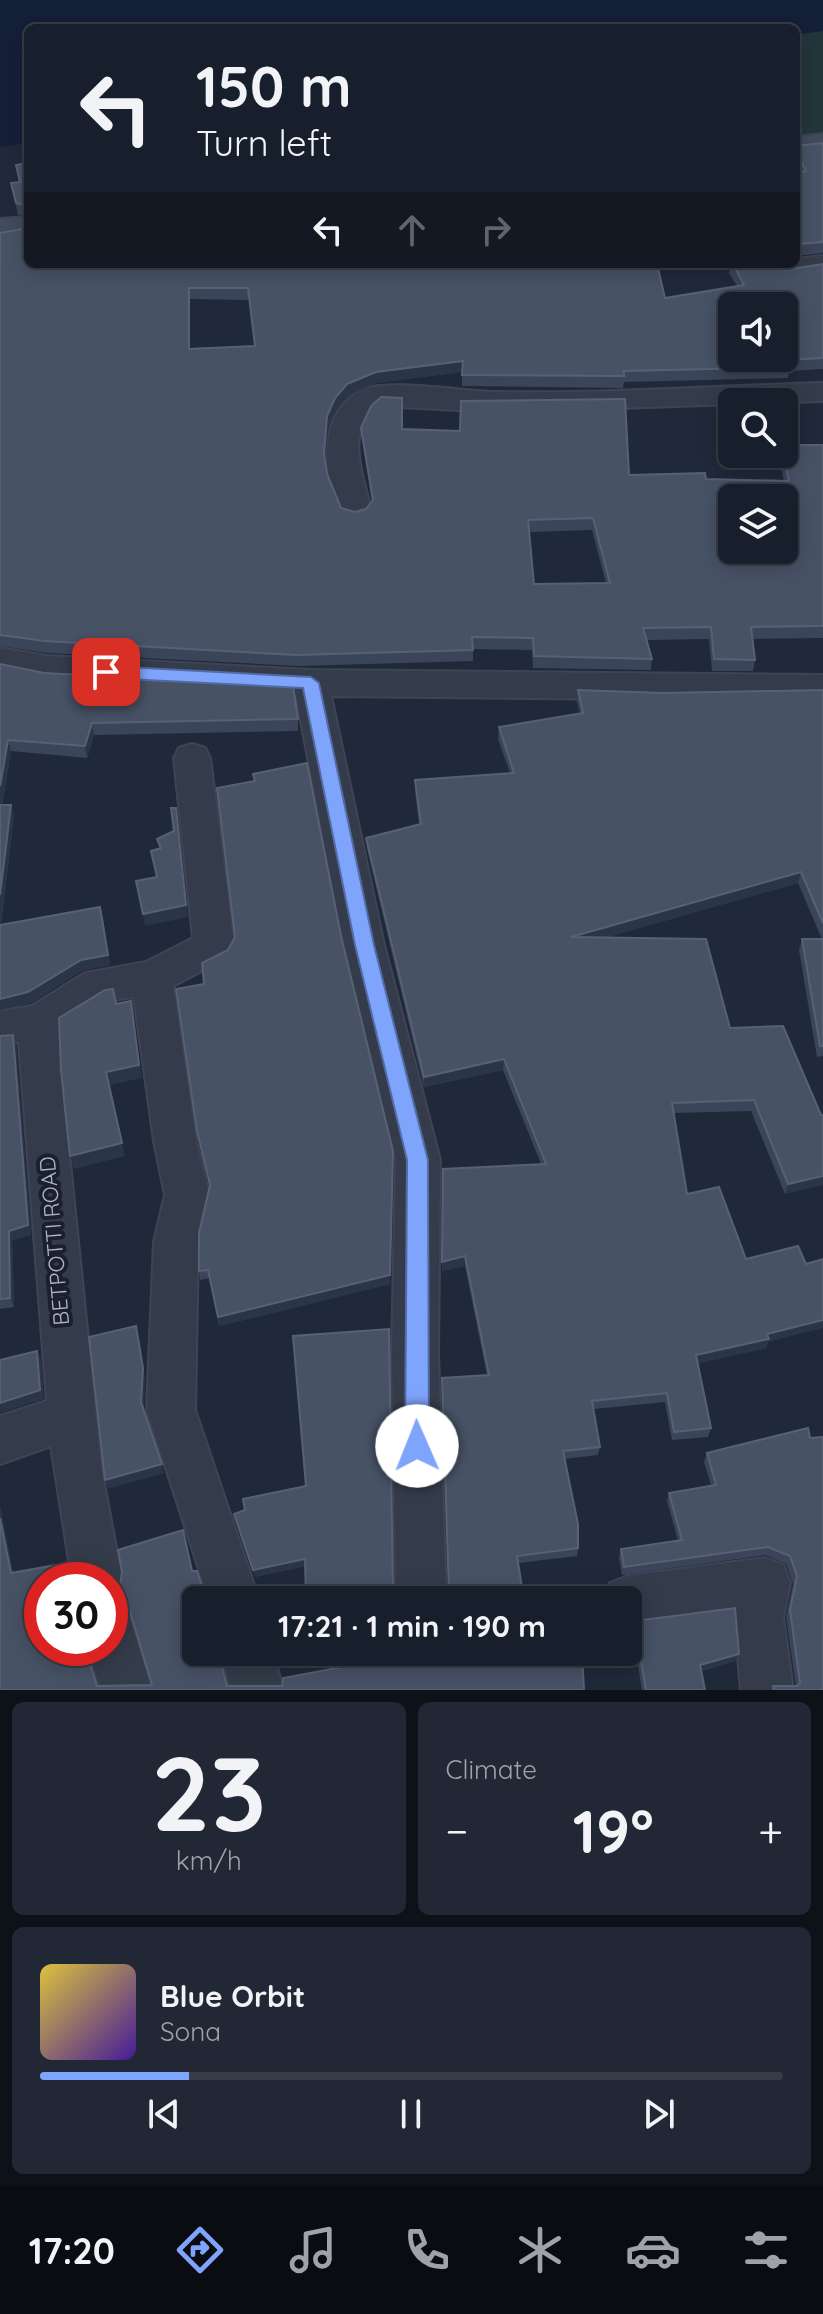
<!DOCTYPE html>
<meta charset="utf-8">
<style>
body{margin:0;font-family:Quicksand,sans-serif;background:#212734;color:#f1f3f6;height:100vh;display:flex;flex-direction:column;font-size:30px;white-space:nowrap}
*{box-sizing:border-box;margin:0}
p{font-size:26px;color:#9fa2a9}
.icon{flex:none;width:44px;height:44px;fill:none;stroke:currentColor;stroke-width:2;stroke-linecap:round;stroke-linejoin:round}
.map{position:relative;height:1690px;overflow:hidden}
.sheet{display:flex;flex-direction:column;gap:12px;padding:12px;background:#0d1118;flex:1}
.sheet>*{flex:none}
.top-card{position:absolute;left:24px;top:24px;width:776px;height:244px;border-radius:12px;box-shadow:0 4px 20px #0003,0 0 0 2px #363d48;background:#181f2c;color:#f1f3f6;overflow:hidden}
.tools{position:absolute;left:718px;top:292px;display:grid;gap:16px}
.tools a{display:grid;place-items:center;width:80px;height:80px;border-radius:12px;background:#181f2c;box-shadow:0 4px 20px #0003,0 0 0 2px #363d48;font-size:40px}
.speed{position:absolute;left:24px;top:1562px;display:flex;gap:16px;font-size:40px;font-weight:700;text-align:center}
.speed>*{display:grid;place-content:center;width:104px;height:104px;border-radius:50%;background:#181f2c;box-shadow:0 4px 20px #0003,0 0 0 2px #363d48;line-height:1}
.speed .limit{border:12px solid #d22;background:#fff;color:#111}
.pin{position:absolute;display:grid;place-items:center;width:68px;height:68px;color:#fff;margin:-34px;border-radius:16px;box-shadow:0 4px 12px #0006}
.me{position:absolute;width:88px;margin:-44px;rotate:359deg;stroke-linejoin:round;filter:drop-shadow(0 0 6px #0008)}
.turn{display:flex;align-items:center;gap:28px;height:168px;padding:0 40px;font-size:36px}
.turn .icon{width:104px;height:104px;stroke-width:2.5}
.turn b{display:block;font-size:56px;line-height:68px}
.lanes{display:flex;align-items:center;height:76px;padding:0 40px;background:#0003;justify-content:center;gap:40px;direction:ltr}
.lanes .off{opacity:.35}
.big{font-size:60px;font-weight:800;line-height:1.1}
.sheet .tile{flex:1;display:flex;flex-direction:column;justify-content:center;gap:12px;min-width:0;padding:0 28px;border-radius:12px;background:#212734}
.sheet .dial{align-items:center;gap:0}
.dial b{font-size:104px;line-height:1}
.song{display:flex;align-items:center;gap:24px}
.cover{width:96px;height:96px;border-radius:12px;background:linear-gradient(135deg,hsl(50 70% 55%),hsl(260 70% 35%))}
.played{height:8px;border-radius:4px;background:linear-gradient(90deg,#7fa4fc 20%,#363d48 20%)}
.keys{display:flex;justify-content:space-around;direction:ltr}
.heat{display:flex;justify-content:space-between;align-items:center;font-size:44px;direction:ltr}
.sheet .tiles{flex:1;display:grid;gap:12px;grid-template-columns:1fr 1fr}
.tile:last-child{grid-column:span 2}
.trip{position:absolute;left:182px;top:1586px;width:460px;height:80px;border-radius:12px;background:#181f2c;box-shadow:0 4px 20px #0003,0 0 0 2px #363d48;font-weight:800;line-height:80px;text-align:center}
.tab-bar{display:flex;height:128px;justify-content:space-around;align-items:center;background:#0a0c12;color:#9fa2a9}
.tab-bar .icon{width:56px;height:56px}
.tab-bar .on{color:#7fa4fc}
.tab-bar b{font-size:36px;color:#f1f3f6}
.map>svg:first-child{display:block}
.green{fill:#22363b}
.water{fill:#141f38}
.lines{fill:none;stroke-linecap:round;stroke-linejoin:round}
.street-casing{stroke:#3e4454;stroke-width:4}
.secondary-casing{stroke:#3e4454;stroke-width:4}
.street{fill:#343b4a;fill-rule:evenodd}
.secondary{fill:#424a5e;fill-rule:evenodd}
.wall{fill:#3b4559;fill-rule:evenodd}
.shaded-wall{fill:#2b3548}
.building{fill:#475265;stroke:#586174;stroke-width:2;fill-rule:evenodd}
.route{fill:#7fa4fc;stroke:#536ba4;stroke-width:2}
.labels{text-anchor:middle;stroke-width:8;stroke-linejoin:round;paint-order:stroke}
.street-label{font-size:22px;fill:#afb6c7;stroke:#1a202f}
</style>
<div class="map">
<svg width="823" height="1690" viewBox="0 0 823 1690">
<rect width="100%" height="100%" fill="#20293a"/>
<polygon class="green" points="823,31 823,134 796,137 796,35"/>
<polygon class="water" points="0,0 823,0 823,31 796,34 796,28 28,28 28,143 0,147"/>
<g class="lines">
<g class="street-casing">
<g id="street">
<polygon points="823,256 823,272 782,279 772,276 768,270 772,264 796,264 796,259"/>
<path d="M823 383V401L499 412 380 406C343 428 363 476 371 510L366 518 355 521 344 518C321 481 316 408 365 389 390 379 468 392 499 392 607 394 715 386 823 383Z"/>
<polygon points="0,648 47,656 311,670 823,675 823,701 331,696 384,945 440,1160 438,1353 446,1600 396,1600 392,1353 396,1160 344,945 296,695 47,682 0,672"/>
<polygon points="192,744 205,748 210,758 234,946 228,957 173,986 196,1141 209,1195 198,1242 195,1410 259,1600 209,1600 147,1410 154,1242 165,1195 154,1141 134,997 107,1001 60,1030 62,1084 101,1467 122,1580 115,1598 110,1600 110,1580 72,1580 51,1446 0,1464 0,1416 47,1401 19,1042 0,1045 0,1011 32,1006 85,973 146,962 193,938 174,758 179,748"/>
<polygon points="765,1558 783,1565 790,1583 783,1617 793,1690 741,1690 734,1612 628,1626 628,1600 603,1600 610,1583 628,1576"/>
<polygon points="110,1605 128,1613 152,1690 100,1690 89,1648 110,1648"/>
<polygon points="221,1652 273,1652 283,1690 231,1690"/>
</g>
</g>
<g class="secondary-casing">
<g id="secondary">
<polygon points="823,134 823,152 796,155 796,137"/>
<polygon points="28,217 28,237 0,239 0,219"/>
</g>
</g>
<use href="#street" class="street"/>
<use href="#secondary" class="secondary"/>
</g>
<g class="wall">
<polygon points="823,143 823,253 796,256 796,173 798,172 796,168 796,146"/>
<polygon points="28,163 28,216 18,215 11,183 19,182 16,165"/>
<path d="M0 233 665 298 737 286 729 273 731 264H771L772 266 785 270 823 264V369L789 371 788 378 624 382 623 388 462 386V372L376 383 348 396 336 410 328 428 325 460 327 474 341 508 355 512 366 509 372 502 362 440 361 428 402 429 629 475 706 479 784 481 779 457V454H784L823 445V638L753 639 755 660 753 671H712L709 639 647 640 652 659 651 670 533 668 532 650 473 649V661L297 666 47 653 0 646ZM190 299 249 300 255 346 190 348ZM592 530 606 583 534 584 529 532Z"/>
<polygon points="0,664 44,673 298,719 298,731 94,735 87,758 11,751 2,805 11,805 14,816 1,925 103,918 110,965 83,970 31,1003 0,1010"/>
<polygon points="578,690 663,693 823,690 823,1056 817,1057 799,950 802,939 822,939 798,883 607,937 730,1028 821,1115 785,1194 751,1111 673,1113 687,1194 768,1342 766,1348 698,1363 711,1428 708,1437 672,1440 665,1402 594,1409 600,1447 598,1455 565,1459 578,1548 577,1556 518,1563 524,1600 306,1600 305,1566 255,1577 234,1514 393,1593 396,1596 448,1595 487,1375 465,1266 442,1271 443,1169 541,1164 503,1070 424,1087 367,849 366,838 419,824 415,791 415,780 510,773 498,739 499,727 580,713 577,702"/>
<polygon points="253,774 390,1284 219,1326 210,1278 200,1280 199,1271 210,1186 204,984 235,937 253,781"/>
<polygon points="0,1036 16,1045 31,1235 12,1240 14,1307 0,1309"/>
<polygon points="810,1438 823,1690 771,1690 773,1686 796,1686 786,1617 793,1584 786,1564 765,1555 622,1575 619,1557 621,1549 678,1540 667,1501 669,1493 711,1485 704,1462 707,1453"/>
<polygon points="0,1506 13,1572 60,1573 60,1580 42,1580 42,1648 86,1649 98,1686 152,1685 130,1612 121,1607 118,1599 122,1572 196,1652 220,1652 218,1653 227,1686 0,1690"/>
<polygon points="634,1621 735,1661 702,1671 705,1690 642,1690 632,1629"/>
</g>
<g class="shaded-wall">
<polygon points="189,288 190,299 190,360 189,349"/>
<polygon points="463,361 462,372 376,383 348,396 336,410 328,428 325,466 324,454 327,416 335,398 347,384 376,372"/>
<polygon points="92,723 94,735 87,758 85,746"/>
<polygon points="8,740 11,751 0,814 0,786"/>
<polygon points="11,805 14,816 0,931 0,895"/>
<polygon points="176,808 188,917 145,926 143,914 186,905"/>
<polygon points="801,872 798,883 570,948 571,937"/>
<polygon points="100,907 110,965 83,970 31,1003 0,1010 0,999"/>
<polygon points="131,1001 142,1078 110,1085 125,1156 74,1169 70,1156 106,1072"/>
<polygon points="13,1035 16,1045 31,1235 12,1240 14,1307 10,1298 9,1231"/>
<polygon points="504,1059 503,1070 424,1087 424,1077"/>
<polygon points="393,1151 390,1284 219,1326 218,1317"/>
<polygon points="823,1176 823,1185 785,1194 788,1184"/>
<polygon points="465,1256 465,1266 442,1271 442,1262"/>
<polygon points="823,1320 823,1328 768,1342 766,1348 694,1364 696,1355 767,1334"/>
<polygon points="136,1326 145,1377 144,1411 141,1402"/>
<polygon points="37,1351 41,1360 44,1399 0,1413 0,1403"/>
<polygon points="162,1464 164,1473 108,1489 105,1480"/>
<polygon points="0,1506 15,1580 11,1573 0,1518"/>
<polygon points="305,1559 306,1566 255,1577 253,1570"/>
<polygon points="56,1565 60,1573 60,1580 57,1580"/>
<polygon points="739,1654 735,1661 698,1672 700,1665"/>
</g>
<g class="building">
<polygon points="823,143 823,242 798,244 796,248 796,173 806,171 796,153 796,146"/>
<polygon points="28,163 28,205 16,203 11,183 20,182 16,165"/>
<path d="M28 228V264H657L665 298 744 285 733 264H771L772 266 785 270 823 264V358L788 360 790 367 624 371V376L462 375 463 361 376 372 347 384 335 398 327 416 324 454 327 474 341 508 355 512 366 509 373 500 361 428 371 406 381 397 402 398V429L460 431 461 401 625 399 629 475 705 473 706 479 789 481 783 454H784V445H823V626L751 627 755 660 714 659 711 627 643 628 652 659 534 656 533 638 472 637 473 650 296 655 45 641 0 635V233ZM189 288H248L255 346 189 349ZM732 306H784V358H732ZM732 498H784V550H732ZM593 518 610 583 534 584 528 520Z"/>
<polygon points="0,664 44,673 293,686 298,719 92,723 85,746 8,740 0,786"/>
<polygon points="578,690 663,693 823,690 823,923 801,872 571,937 706,939 730,1028 783,1026 821,1115 823,1115 823,1176 788,1184 754,1100 672,1103 687,1194 719,1187 746,1259 798,1246 806,1264 823,1259 823,1320 767,1334 769,1339 696,1355 711,1428 674,1432 667,1393 592,1401 600,1447 563,1451 578,1524 578,1548 517,1556 524,1600 306,1600 305,1559 253,1570 234,1514 245,1510 243,1499 306,1486 293,1336 389,1329 393,1593 396,1596 449,1595 442,1378 489,1375 465,1256 442,1262 443,1169 546,1164 504,1059 424,1077 366,838 421,824 415,780 514,773 499,727 583,713"/>
<polygon points="307,763 341,936 393,1151 390,1275 218,1317 208,1270 199,1271 199,1233 210,1185 197,1131 176,989 204,984 202,963 228,950 235,937 217,788 255,781 253,774"/>
<polygon points="0,805 11,805 0,895"/>
<polygon points="171,808 176,808 186,905 143,914 136,881 157,877 151,851 161,848 157,839 174,831"/>
<polygon points="100,907 108,955 81,960 28,992 0,999 0,925"/>
<polygon points="802,939 823,939 823,1046 820,1046"/>
<polygon points="113,989 116,1004 131,1001 139,1065 106,1072 122,1143 70,1156 61,1070 59,1018 105,990"/>
<polygon points="13,1035 28,1225 9,1231 10,1298 0,1299 0,1036"/>
<polygon points="136,1326 143,1368 141,1402 162,1464 105,1480 89,1337"/>
<polygon points="37,1351 40,1390 0,1403 0,1360"/>
<polygon points="808,1428 810,1438 823,1437 823,1690 774,1690 773,1686 797,1686 800,1683 790,1610 797,1576 790,1556 768,1547 624,1567 621,1549 682,1540 669,1493 716,1485 707,1453"/>
<polygon points="0,1518 11,1573 56,1565 57,1580 42,1580 42,1648 85,1648 97,1686 152,1685 128,1605 118,1599 122,1572 118,1550 183,1530 192,1571 197,1571 205,1595 215,1596 217,1600 196,1600 196,1652 218,1652 227,1686 282,1686 283,1678 422,1652 582,1652 584,1690 0,1690"/>
<polygon points="735,1608 739,1654 700,1665 705,1690 646,1690 634,1621"/>
</g>
<polygon class="route" points="106,666 311,677 319,683 374,945 428,1160 429,1446 425,1454 417,1457 409,1454 405,1446 407,1160 355,945 303,688 106,678 97,672"/>
<g class="labels">
<g class="street-label">
<text transform="translate(54 1241) rotate(-95)" y="8">BETPOTTI ROAD</text>
</g>
</g>
</svg>
<div class="tools">
<a><svg class="icon" aria-label="sound" viewBox="0 0 24 24"><path d="M4 9h4l5-4v14l-5-4H4zM17 9q2 3 0 6"/></svg></a>
<a><svg class="icon" aria-label="search" viewBox="0 0 24 24"><circle cx="10" cy="10" r="6"/><path d="M15 15l6 6"/></svg></a>
<a><svg class="icon" aria-label="layers" viewBox="0 0 24 24"><path d="M12 4l9 5-9 5-9-5zM3 14l9 5 9-5"/></svg></a>
</div>
<div class="speed"><div class="limit">30</div></div>
<div class="pin" style="left:106px;top:672px;background:#d93025"><svg class="icon" aria-label="arrive" viewBox="0 0 24 24"><path d="M6 21V4h12l-3 4 3 4H6"/></svg></div>
<svg class="me" style="left:417px;top:1446px" viewBox="-20 -20 40 40"><circle r="19" fill="#fff"/><path d="M0-13L10 11 0 6-10 11z" fill="#7fa4fc"/></svg>
<div class="trip">17:21 · 1 min · 190 m</div>
<div class="top-card">
<div class="turn"><svg class="icon" aria-label="left" viewBox="0 0 24 24"><path d="M17 20v-9H6M10 6l-5 5 5 5"/></svg><div><b>150 m</b>Turn left</div></div>
<div class="lanes"><svg class="icon" aria-label="left" viewBox="0 0 24 24"><path d="M17 20v-9H6M10 6l-5 5 5 5"/></svg><svg class="icon off" aria-label="ahead" viewBox="0 0 24 24"><path d="M12 20V5M6 11l6-6 6 6"/></svg><svg class="icon off" aria-label="right" viewBox="0 0 24 24"><path d="M7 20v-9h11M14 6l5 5-5 5"/></svg></div>
</div>
</div>
<section class="sheet">
<div class="tiles">
<div class="tile dial"><b>23</b><p>km/h</p></div>
<div class="tile"><p>Climate</p>
<div class="heat"><a>−</a><b class="big">19°</b><a>+</a></div>
</div>
<div class="tile">
<div class="song"><i class="cover"></i><div><b>Blue Orbit</b><p>Sona</p></div></div>
<div class="played"></div>
<div class="keys"><svg class="icon" aria-label="previous" viewBox="0 0 24 24"><path d="M18 5L8 12l10 7zM5 5v14"/></svg><svg class="icon" aria-label="pause" viewBox="0 0 24 24"><path d="M8 5v14M16 5v14"/></svg><svg class="icon" aria-label="next" viewBox="0 0 24 24"><path d="M6 5l10 7-10 7zM19 5v14"/></svg></div>
</div>
</div>
</section>
<nav class="tab-bar">
<b>17:20</b>
<svg class="icon on" aria-label="directions" viewBox="0 0 24 24"><path d="M12 3l9 9-9 9-9-9zM9 14v-3h6M13 9l2 2-2 2"/></svg>
<svg class="icon" aria-label="music" viewBox="0 0 24 24"><path d="M9 18V5l10-2v13"/><circle cx="6" cy="18" r="3"/><circle cx="16" cy="16" r="3"/></svg>
<svg class="icon" aria-label="phone" viewBox="0 0 24 24"><path d="M5 4h4l2 5-3 2q2 4 5 5l2-3 5 2v4C11 20 4 13 5 4z"/></svg>
<svg class="icon" aria-label="climate" viewBox="0 0 24 24"><path d="M12 3v18M4 7l16 10M4 17L20 7"/></svg>
<svg class="icon" aria-label="car" viewBox="0 0 24 24"><path d="M5 17H2v-5l4-1 3-4h7l3 4 3 1v5h-3M9 17h6M6 11h13"/><circle cx="7" cy="17" r="2"/><circle cx="17" cy="17" r="2"/></svg>
<svg class="icon" aria-label="filters" viewBox="0 0 24 24"><path d="M4 7h16M4 17h16"/><circle cx="9" cy="7" r="2"/><circle cx="15" cy="17" r="2"/></svg>
</nav>
